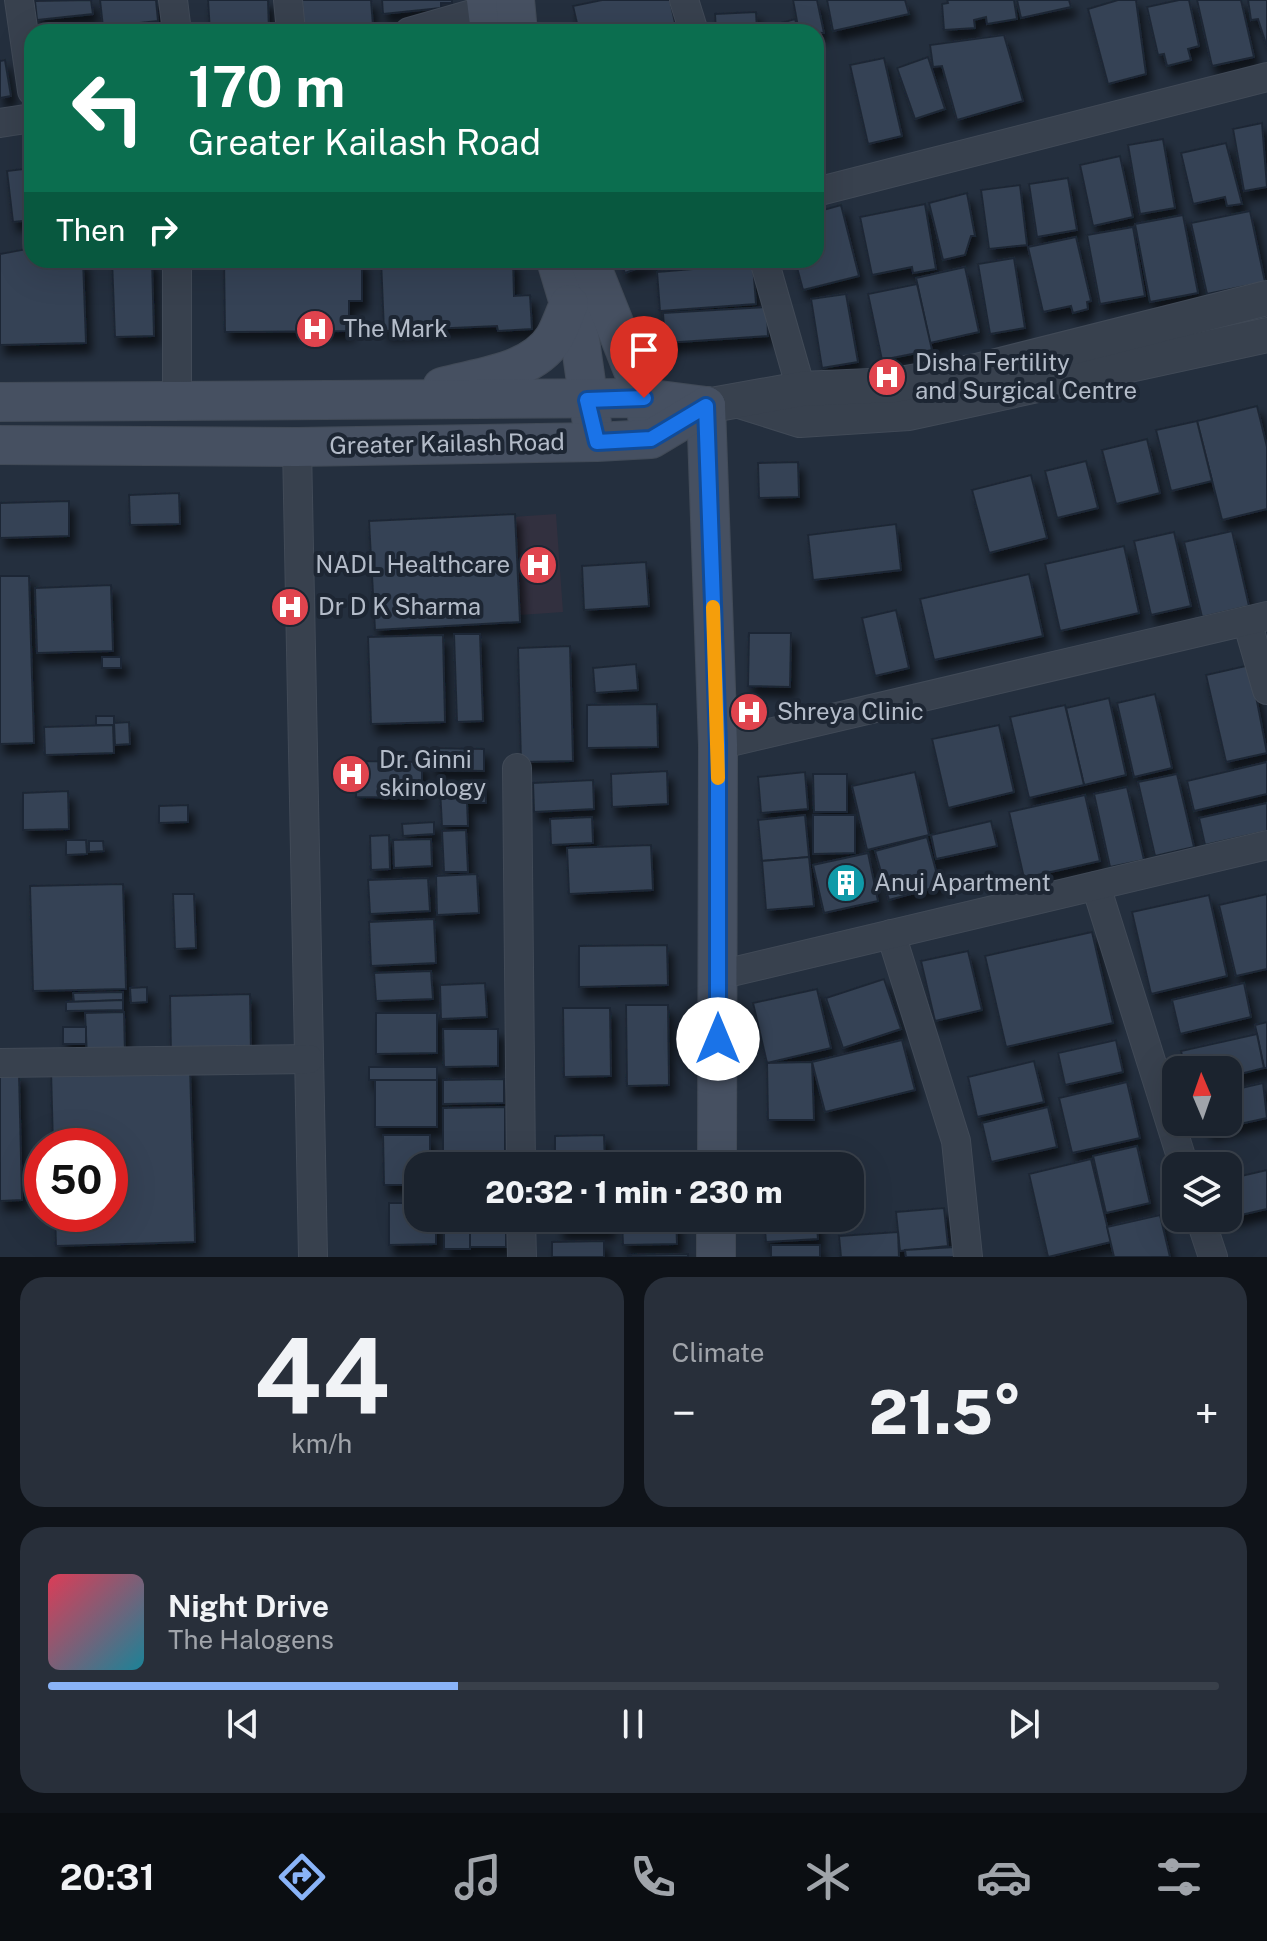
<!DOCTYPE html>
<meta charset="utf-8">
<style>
body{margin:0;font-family:"Public Sans",sans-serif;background:#282f3a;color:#f1f3f6;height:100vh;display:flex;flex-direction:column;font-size:30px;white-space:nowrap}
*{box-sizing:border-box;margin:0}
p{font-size:26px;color:#a0a4aa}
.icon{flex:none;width:44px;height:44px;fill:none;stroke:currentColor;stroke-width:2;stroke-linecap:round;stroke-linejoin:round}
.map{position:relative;height:1257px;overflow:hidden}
.drawer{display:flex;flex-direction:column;gap:20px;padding:20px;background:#0f1319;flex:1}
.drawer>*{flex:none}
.banner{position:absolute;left:24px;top:24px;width:800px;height:244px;border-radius:24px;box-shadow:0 8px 32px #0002,0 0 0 2px #39404a;background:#0b6e4f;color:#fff;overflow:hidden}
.needle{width:52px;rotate:358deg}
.buttons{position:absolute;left:1162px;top:1056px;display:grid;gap:16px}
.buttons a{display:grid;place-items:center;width:80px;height:80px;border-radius:16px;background:#1b232e;box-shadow:0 8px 32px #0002,0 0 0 2px #39404a;font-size:40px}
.speed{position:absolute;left:24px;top:1128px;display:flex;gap:16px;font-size:40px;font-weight:700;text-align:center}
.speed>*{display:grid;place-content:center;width:104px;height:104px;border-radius:50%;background:#1b232e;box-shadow:0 8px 32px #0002,0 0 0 2px #39404a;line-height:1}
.speed .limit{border:12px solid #d22;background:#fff;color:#111}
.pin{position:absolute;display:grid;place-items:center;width:68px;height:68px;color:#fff;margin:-82px -34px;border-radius:50% 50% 50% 0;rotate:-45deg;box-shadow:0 0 8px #0007}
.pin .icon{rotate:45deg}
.me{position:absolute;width:88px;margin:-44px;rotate:0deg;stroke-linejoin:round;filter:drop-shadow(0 0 6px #0008)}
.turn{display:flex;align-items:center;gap:28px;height:168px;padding:0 32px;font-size:36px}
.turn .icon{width:104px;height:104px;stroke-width:2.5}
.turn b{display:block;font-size:56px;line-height:68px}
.then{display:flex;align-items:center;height:76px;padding:0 32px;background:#0003;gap:16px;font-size:30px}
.big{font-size:60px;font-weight:800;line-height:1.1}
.drawer .tile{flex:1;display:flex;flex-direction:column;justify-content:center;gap:12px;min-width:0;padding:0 28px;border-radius:24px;background:#282f3a}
.drawer .dial{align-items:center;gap:0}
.dial b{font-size:104px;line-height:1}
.song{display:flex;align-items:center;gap:24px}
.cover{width:96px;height:96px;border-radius:12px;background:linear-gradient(135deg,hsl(350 70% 55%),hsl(190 70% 35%))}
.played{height:8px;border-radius:4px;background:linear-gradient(90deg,#8ab4f8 35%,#39404a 35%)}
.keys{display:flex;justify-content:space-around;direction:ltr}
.heat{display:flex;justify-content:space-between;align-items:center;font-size:44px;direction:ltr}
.drawer .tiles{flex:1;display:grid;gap:20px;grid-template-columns:1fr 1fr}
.tile:last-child{grid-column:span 2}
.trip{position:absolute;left:404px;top:1152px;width:460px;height:80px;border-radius:24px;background:#1b232e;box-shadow:0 8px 32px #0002,0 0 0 2px #39404a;font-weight:800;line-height:80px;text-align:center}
.tabs{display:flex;height:128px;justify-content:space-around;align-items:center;background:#0b0e12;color:#a0a4aa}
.tabs .icon{width:56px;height:56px}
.tabs .on{color:#8ab4f8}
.tabs b{font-size:36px;color:#f1f3f6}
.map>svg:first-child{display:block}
.medical{fill:#32303f}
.building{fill:#364354;stroke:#1f2835;stroke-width:2;filter:url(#shadow)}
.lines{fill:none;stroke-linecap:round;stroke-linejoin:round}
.minor-casing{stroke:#414a57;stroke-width:30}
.tertiary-casing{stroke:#414a57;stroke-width:36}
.secondary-casing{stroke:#414a57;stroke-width:40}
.minor{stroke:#38414e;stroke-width:28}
.tertiary{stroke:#38414e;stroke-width:34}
.secondary{stroke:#465061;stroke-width:38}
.route-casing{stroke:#114b97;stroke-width:20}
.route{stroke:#1a73e8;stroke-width:14}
.slow{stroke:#f59e0b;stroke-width:14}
.labels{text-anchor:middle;stroke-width:8;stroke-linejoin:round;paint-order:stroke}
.poi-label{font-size:24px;fill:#b4bcc9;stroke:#1d2633;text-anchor:start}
.street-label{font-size:24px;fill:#b4bcc9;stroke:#1d2633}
</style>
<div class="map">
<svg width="1267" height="1257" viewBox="0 0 1267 1257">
<defs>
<filter id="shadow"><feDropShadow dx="5" dy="9" stdDeviation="4" flood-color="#0009"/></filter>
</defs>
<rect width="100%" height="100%" fill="#242f3e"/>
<polygon class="medical" points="556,514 563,612 520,615 513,517"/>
<g class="building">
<polygon points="91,0 93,14 37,20 35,1"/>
<polygon points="100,0 156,0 158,21 103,27"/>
<polygon points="208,0 268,0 269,32 210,32"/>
<polygon points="302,0 371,0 373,26 344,28 344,32 303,32"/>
<polygon points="382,0 452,0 452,3 441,3 441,8 383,14"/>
<polygon points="602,0 670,0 677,32 579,32 573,6"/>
<polygon points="793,0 817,0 824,33 799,32"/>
<polygon points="827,0 905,0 909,14 833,31"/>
<polygon points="947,0 1014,0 1017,19 987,24 986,17 974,20 975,28 944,30 942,4 948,3"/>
<polygon points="1017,0 1069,0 1071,7 1021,18"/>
<polygon points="1118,0 1136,0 1146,74 1108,84 1088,9"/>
<polygon points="1179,0 1189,0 1199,46 1188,49 1191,60 1167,66 1164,54 1158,55 1147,7"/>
<polygon points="1197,0 1241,0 1254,57 1212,66"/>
<polygon points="1248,0 1267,0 1267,47 1258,19 1251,20"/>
<polygon points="756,12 757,30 795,19 799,32 716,32 715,14"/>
<polygon points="169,26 170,32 130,32"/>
<polygon points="1004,35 1023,101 957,120 942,66 933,67 930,45"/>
<polygon points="928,57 945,109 915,119 897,68"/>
<polygon points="884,58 902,136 868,144 850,65"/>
<polygon points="5,60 11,96 0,98 0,61"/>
<polygon points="1262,123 1267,187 1244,191 1233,129"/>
<polygon points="1163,139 1175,208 1140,214 1128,145"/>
<polygon points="1226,143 1242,204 1227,206 1225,197 1193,204 1181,153"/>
<polygon points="1120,156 1133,217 1093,226 1080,165"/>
<polygon points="32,168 32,220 13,222 7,171"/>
<polygon points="1068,178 1077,230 1037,237 1029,184"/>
<polygon points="1020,185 1027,245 989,249 981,190"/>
<polygon points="967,193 975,236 971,236 965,255 943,260 929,203"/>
<polygon points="925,204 936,269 913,273 912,267 872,275 860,217"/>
<polygon points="841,205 859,276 803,290 795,260 816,260 816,212"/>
<polygon points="1250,211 1265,282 1207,294 1191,223"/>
<polygon points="1183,215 1198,293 1150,302 1135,224"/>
<polygon points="1133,227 1145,296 1100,304 1087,235"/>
<polygon points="1076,237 1091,301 1087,302 1088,309 1073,313 1071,306 1043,312 1028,247"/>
<polygon points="32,248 32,260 83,260 86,343 0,345 0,254"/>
<polygon points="1014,258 1025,328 990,334 978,264"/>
<polygon points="112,260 152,260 154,336 115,337"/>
<polygon points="224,260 362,260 362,301 349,301 349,331 225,332"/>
<polygon points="381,260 513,260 514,296 530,295 532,329 498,331 497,326 384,331"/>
<polygon points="620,260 660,260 625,273"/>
<polygon points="753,264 756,304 660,311 657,272"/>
<polygon points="965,267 979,332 930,343 916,278"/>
<polygon points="917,284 932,350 882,360 868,294"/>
<polygon points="846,294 858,362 822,368 811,299"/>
<polygon points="767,307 768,336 665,343 663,313"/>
<polygon points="1257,406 1267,447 1267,509 1222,520 1197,421"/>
<polygon points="1197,421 1212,481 1171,491 1156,430"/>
<polygon points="1147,439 1160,493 1116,504 1102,450"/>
<polygon points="1086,461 1098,508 1057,518 1045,471"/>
<polygon points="798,462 799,497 759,498 758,463"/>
<polygon points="1031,475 1047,538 989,553 972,490"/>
<polygon points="179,493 180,524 130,525 129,495"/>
<polygon points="69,501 69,536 0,538 0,503"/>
<polygon points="515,514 520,622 375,630 369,521"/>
<polygon points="896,524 901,570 813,580 808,535"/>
<polygon points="1232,531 1249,606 1202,617 1184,542"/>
<polygon points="1174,532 1191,606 1151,615 1134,541"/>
<polygon points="1124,546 1139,613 1060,631 1045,564"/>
<polygon points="646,562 649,606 584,610 582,566"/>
<polygon points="1029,574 1043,636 934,660 920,599"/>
<polygon points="0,576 29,576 34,743 0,744"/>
<polygon points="111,585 113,651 37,653 35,588"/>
<polygon points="896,610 909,668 875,676 862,618"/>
<polygon points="749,633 791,633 790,687 748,686"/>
<polygon points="454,634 480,634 483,721 457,722"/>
<polygon points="443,635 445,722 371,724 368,637"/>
<polygon points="570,646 573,761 521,762 518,648"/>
<rect x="102" y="657" width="19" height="11"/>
<polygon points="636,664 638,690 595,693 593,668"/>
<polygon points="1250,665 1267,753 1226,762 1206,675"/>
<polygon points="1155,694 1172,768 1134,777 1117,703"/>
<polygon points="1109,698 1126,775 1084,785 1066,708"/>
<polygon points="657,704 658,747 587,748 587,705"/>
<polygon points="1065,705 1084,785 1029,798 1010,717"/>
<rect x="96" y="716" width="18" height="9"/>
<polygon points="129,722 130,744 115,745 114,723"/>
<polygon points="113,725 114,753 45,755 44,727"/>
<polygon points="999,725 1014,792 948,808 932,739"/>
<polygon points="431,748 484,749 484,771 431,770"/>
<polygon points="357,761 422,762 422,798 356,797"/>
<polygon points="1267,762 1267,794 1194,811 1187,781"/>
<polygon points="667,771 668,804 612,807 611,774"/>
<polygon points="805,772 808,809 761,813 758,777"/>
<polygon points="915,772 929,835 867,850 852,786"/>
<polygon points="813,774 847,774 847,812 814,812"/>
<polygon points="1177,774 1194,847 1155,856 1138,782"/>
<polygon points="485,780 486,803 467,803 468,826 442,826 440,789 464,788 464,781"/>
<polygon points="593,780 594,809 534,812 533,783"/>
<polygon points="1127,787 1144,860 1110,867 1094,794"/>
<polygon points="68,791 69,829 23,830 23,793"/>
<polygon points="1085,795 1100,861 1024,878 1009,812"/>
<polygon points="1267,803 1267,831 1205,845 1199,818"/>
<polygon points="188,805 188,822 159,823 159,806"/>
<polygon points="805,815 809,857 762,861 758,820"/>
<polygon points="813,815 855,815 855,853 813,854"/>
<polygon points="592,817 593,843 551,845 550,819"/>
<polygon points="991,821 997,846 936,859 931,835"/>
<polygon points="434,822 434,834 403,836 402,824"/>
<polygon points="466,830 468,872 444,872 442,831"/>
<polygon points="389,835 390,869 371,870 370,836"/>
<polygon points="927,837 940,886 889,900 875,851"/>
<polygon points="431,839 432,866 394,868 393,840"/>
<polygon points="66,840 86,840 87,854 66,855"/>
<polygon points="89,841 103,841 104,851 89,852"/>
<polygon points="651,845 653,890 569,894 567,848"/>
<polygon points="868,853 878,901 824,913 813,865"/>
<polygon points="809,857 814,906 766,910 762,861"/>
<polygon points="477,874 479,913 437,915 436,876"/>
<polygon points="428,878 430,911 370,914 368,880"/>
<polygon points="123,884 126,989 33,991 30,886"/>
<polygon points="173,894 194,894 196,948 175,949"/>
<polygon points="1267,894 1267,969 1236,976 1219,905"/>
<polygon points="1209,895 1227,976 1151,994 1132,912"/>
<polygon points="434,919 436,963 371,966 369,922"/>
<polygon points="1092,932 1113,1023 1006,1047 985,956"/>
<polygon points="667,945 668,985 579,987 579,946"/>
<polygon points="968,951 982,1010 935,1021 921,961"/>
<polygon points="431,971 433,999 376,1001 374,973"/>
<polygon points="884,979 901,1029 843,1048 826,998"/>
<polygon points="485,983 487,1017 441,1019 440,985"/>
<polygon points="1244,983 1251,1017 1180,1034 1172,1000"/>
<polygon points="147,987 147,1002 131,1003 130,988"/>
<polygon points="817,989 831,1048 767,1063 753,1003"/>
<polygon points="123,992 123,1000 74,1002 73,993"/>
<polygon points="250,994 251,1053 171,1055 170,996"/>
<polygon points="123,1000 123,1010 66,1011 66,1002"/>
<polygon points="626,1005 668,1005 669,1085 627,1086"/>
<polygon points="563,1008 610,1008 611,1076 564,1077"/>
<polygon points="124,1012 125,1056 87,1057 85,1013"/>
<polygon points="376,1013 437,1013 437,1053 376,1054"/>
<polygon points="1267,1022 1267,1068 1264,1068 1255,1025"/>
<rect x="63" y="1027" width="23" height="17"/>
<polygon points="443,1029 498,1029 498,1066 444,1067"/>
<polygon points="1257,1034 1264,1068 1228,1077 1228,1070 1185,1070 1181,1051"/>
<polygon points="902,1040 915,1090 825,1112 812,1062"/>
<polygon points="1116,1040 1123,1072 1065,1085 1058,1053"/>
<polygon points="1034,1061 1044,1102 977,1117 968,1077"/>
<polygon points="812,1062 814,1120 768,1120 767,1063"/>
<polygon points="190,1067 195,1242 56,1246 55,1214 110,1214 110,1146 53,1146 51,1070"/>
<rect x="369" y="1067" width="68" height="13"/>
<polygon points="19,1074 22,1200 0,1201 0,1075"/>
<polygon points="504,1079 504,1103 443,1104 443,1080"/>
<rect x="375" y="1080" width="62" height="47"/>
<polygon points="1127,1082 1140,1138 1072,1153 1059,1098"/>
<polygon points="1263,1083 1267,1118 1208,1131 1205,1122 1228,1122 1228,1091"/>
<polygon points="505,1107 505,1163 443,1163 443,1108"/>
<polygon points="1048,1107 1057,1147 991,1162 982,1123"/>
<polygon points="383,1135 430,1135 430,1166 418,1166 418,1185 384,1185"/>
<polygon points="604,1135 605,1166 555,1166 555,1136"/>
<polygon points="1137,1146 1150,1203 1106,1213 1093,1156"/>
<polygon points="1091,1159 1111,1242 1048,1257 1029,1174"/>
<polygon points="806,1160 806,1166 766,1166 765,1163"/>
<polygon points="1267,1170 1267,1209 1228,1218 1228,1179"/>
<polygon points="389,1203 418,1203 418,1218 436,1218 436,1244 389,1245"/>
<polygon points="944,1208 948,1246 900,1251 896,1212"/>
<polygon points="1160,1215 1170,1257 1114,1257 1107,1227"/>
<rect x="444" y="1218" width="26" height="31"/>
<rect x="470" y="1218" width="36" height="29"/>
<rect x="559" y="1218" width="51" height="12"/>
<polygon points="622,1218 676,1218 677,1244 623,1245"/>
<polygon points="764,1218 816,1218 818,1239 766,1242"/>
<polygon points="898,1232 899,1257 841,1257 839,1236"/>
<polygon points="604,1241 604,1257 552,1257 552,1242"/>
<rect x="771" y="1245" width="49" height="12"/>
<polygon points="955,1247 956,1257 906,1257 905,1250"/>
<polygon points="688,1254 688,1257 628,1257 628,1255"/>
</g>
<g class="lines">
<g class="minor-casing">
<g id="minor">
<polyline points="19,0 32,91"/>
<polyline points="173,0 177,32"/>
<polyline points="288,0 291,32"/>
<polyline points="684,0 694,32"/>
<polyline points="409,32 486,10"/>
<polyline points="0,123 32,118"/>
<polyline points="816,192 1267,77"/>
<polyline points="764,260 801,389"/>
<polyline points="177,401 177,260"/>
<polyline points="297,447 313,1257"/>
<polyline points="1247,621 1267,690"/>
<polyline points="718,745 1267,616"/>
<polyline points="517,768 521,1166"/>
<polyline points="1096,886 1184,1166"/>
<polyline points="891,934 956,1141 968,1257"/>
<polyline points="719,975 1267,845"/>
<polyline points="0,1063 309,1059"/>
<polyline points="521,1218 522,1257"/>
<polyline points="1200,1218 1213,1257"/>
</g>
</g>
<g class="tertiary-casing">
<g id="tertiary">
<polyline points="743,402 800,420 909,413 1267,335"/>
<polyline points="706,406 801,389 894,385 977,371 1267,298"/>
</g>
</g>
<g class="secondary-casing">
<g id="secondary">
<polyline points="486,0 490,32"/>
<polyline points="515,0 518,32"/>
<polyline points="556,260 580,340 592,424"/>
<polyline points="589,260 644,398 648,422"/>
<path d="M442 387C478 377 532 373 554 338 560 328 564 315 569 304"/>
<polyline points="0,402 644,398 706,406"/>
<polyline points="706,406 718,745 717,1166"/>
<polyline points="0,445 297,447 597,442 651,439 706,406"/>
<polyline points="716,1257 716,1218"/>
</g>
</g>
<use href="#minor" class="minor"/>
<use href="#tertiary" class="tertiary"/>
<use href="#secondary" class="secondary"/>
</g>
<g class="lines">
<g class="route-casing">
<polyline id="route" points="644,398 587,400 597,442 651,439 706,406 718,745 718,1039"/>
</g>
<use href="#route" class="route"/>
<polyline class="slow" points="713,607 718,778"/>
</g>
<defs>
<g id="hospital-disc" transform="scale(2)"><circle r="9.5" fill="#e0444e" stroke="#1d2633"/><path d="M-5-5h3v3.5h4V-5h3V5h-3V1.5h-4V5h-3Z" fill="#fff"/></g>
<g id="building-disc" transform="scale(2)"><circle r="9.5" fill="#0f9aa8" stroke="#1d2633"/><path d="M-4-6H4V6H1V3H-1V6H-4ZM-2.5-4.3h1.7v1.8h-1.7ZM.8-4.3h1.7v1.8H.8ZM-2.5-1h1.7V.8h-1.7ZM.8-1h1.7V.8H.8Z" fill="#fff"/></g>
</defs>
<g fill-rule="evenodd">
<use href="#hospital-disc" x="315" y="329"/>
<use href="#hospital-disc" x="887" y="377"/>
<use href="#hospital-disc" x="538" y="565"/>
<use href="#hospital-disc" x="290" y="607"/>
<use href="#hospital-disc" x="749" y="712"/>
<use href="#hospital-disc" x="351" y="774"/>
<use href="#building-disc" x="846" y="883"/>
</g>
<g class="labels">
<g class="poi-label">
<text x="343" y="337">The Mark</text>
<text x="915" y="371">Disha Fertility<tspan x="915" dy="28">and Surgical Centre</tspan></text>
<text x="510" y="573" text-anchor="end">NADL Healthcare</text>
<text x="318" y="615">Dr D K Sharma</text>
<text x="777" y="720">Shreya Clinic</text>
<text x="379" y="768">Dr. Ginni<tspan x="379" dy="28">skinology</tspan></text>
<text x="874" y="891">Anuj Apartment</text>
</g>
<g class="street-label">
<text transform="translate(447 444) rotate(-1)" y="8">Greater Kailash Road</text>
</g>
</g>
</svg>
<div class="buttons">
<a><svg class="needle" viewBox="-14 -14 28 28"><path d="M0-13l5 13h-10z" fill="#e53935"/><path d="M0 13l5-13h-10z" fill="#a0a4aa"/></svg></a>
<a><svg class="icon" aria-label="layers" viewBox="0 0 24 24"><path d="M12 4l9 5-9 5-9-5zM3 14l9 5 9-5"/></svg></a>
</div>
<div class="speed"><div class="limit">50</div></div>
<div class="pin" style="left:644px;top:398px;background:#d93025"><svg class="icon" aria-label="arrive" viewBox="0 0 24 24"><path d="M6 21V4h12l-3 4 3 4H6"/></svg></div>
<svg class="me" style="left:718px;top:1039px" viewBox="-20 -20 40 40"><circle r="19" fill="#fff"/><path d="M0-13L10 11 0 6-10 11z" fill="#1a73e8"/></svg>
<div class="trip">20:32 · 1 min · 230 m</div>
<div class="banner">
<div class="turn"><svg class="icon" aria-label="left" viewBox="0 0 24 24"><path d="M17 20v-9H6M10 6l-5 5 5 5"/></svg><div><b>170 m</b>Greater Kailash Road</div></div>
<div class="then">Then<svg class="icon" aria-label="right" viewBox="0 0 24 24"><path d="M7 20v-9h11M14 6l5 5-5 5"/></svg></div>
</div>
</div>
<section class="drawer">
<div class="tiles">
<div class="tile dial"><b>44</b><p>km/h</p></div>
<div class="tile"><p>Climate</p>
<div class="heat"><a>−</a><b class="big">21.5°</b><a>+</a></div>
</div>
<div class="tile">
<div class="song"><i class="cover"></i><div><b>Night Drive</b><p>The Halogens</p></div></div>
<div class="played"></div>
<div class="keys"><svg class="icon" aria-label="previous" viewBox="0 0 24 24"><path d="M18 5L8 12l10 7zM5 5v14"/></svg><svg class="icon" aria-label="pause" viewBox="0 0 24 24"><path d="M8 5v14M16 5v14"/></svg><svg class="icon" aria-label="next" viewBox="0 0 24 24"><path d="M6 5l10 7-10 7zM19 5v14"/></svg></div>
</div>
</div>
</section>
<nav class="tabs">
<b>20:31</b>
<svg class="icon on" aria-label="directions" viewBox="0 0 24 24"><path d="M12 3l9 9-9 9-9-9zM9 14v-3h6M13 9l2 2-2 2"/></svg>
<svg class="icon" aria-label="music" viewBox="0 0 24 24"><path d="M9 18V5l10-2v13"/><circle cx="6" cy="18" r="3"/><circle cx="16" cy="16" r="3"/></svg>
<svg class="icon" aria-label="phone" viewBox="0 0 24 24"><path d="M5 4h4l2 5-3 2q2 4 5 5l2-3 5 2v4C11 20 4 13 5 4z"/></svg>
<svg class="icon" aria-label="climate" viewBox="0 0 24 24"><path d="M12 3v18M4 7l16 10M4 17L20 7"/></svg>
<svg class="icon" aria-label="car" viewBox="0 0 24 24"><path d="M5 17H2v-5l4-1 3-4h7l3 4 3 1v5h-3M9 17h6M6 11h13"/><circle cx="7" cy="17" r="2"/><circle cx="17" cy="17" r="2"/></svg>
<svg class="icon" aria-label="filters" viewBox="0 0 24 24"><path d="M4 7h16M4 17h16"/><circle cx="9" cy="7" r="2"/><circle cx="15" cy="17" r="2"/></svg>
</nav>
